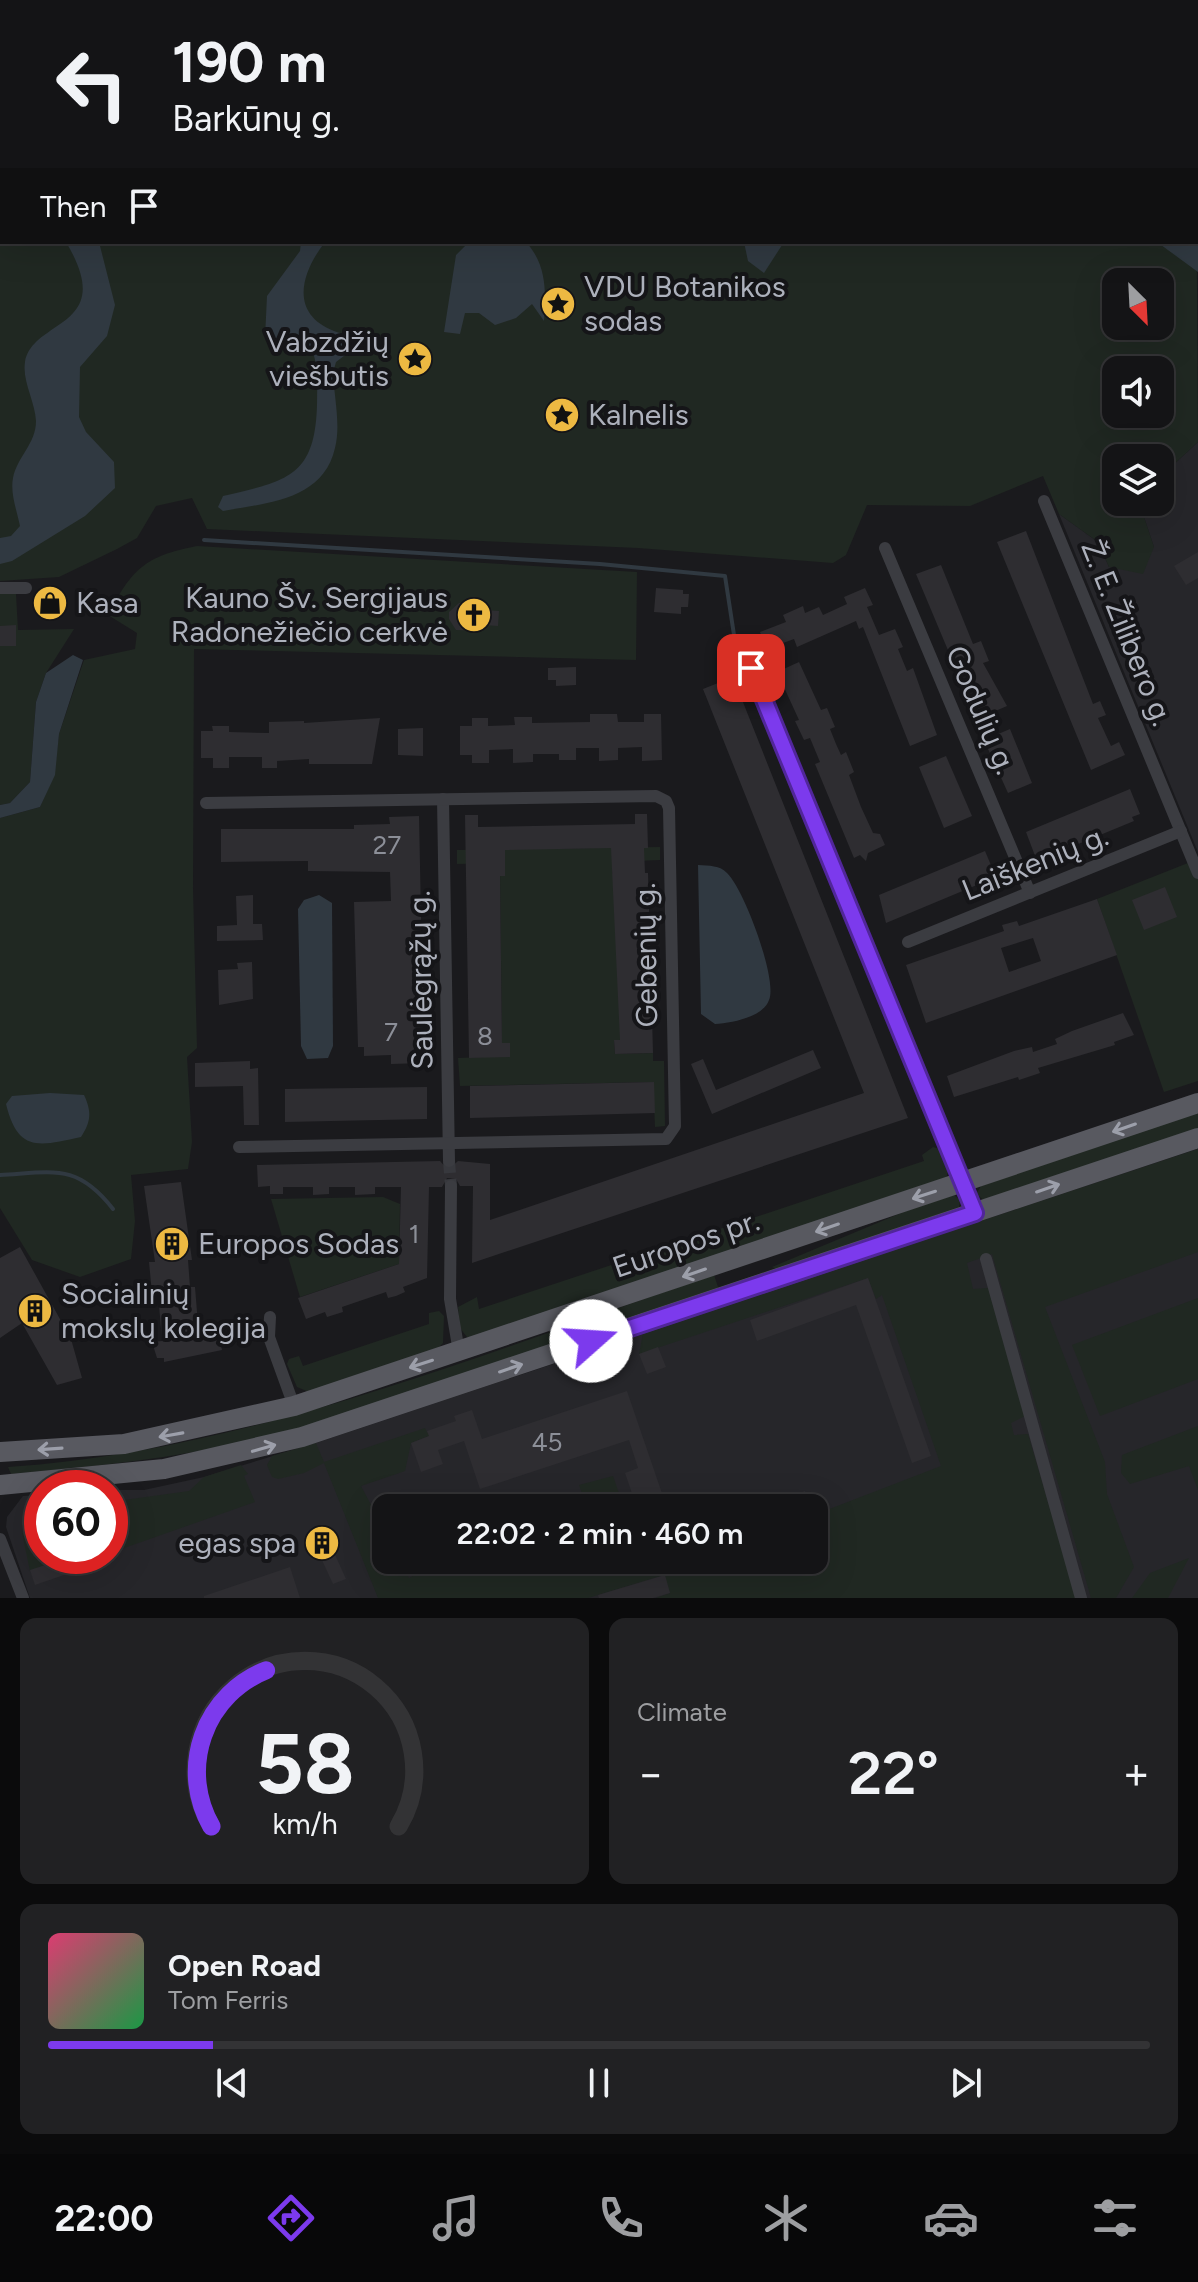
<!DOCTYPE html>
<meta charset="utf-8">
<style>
body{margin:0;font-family:Figtree,sans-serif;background:#212123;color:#f1f3f6;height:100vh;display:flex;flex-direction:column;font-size:30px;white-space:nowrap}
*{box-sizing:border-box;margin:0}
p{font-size:26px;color:#9d9ea1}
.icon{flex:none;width:44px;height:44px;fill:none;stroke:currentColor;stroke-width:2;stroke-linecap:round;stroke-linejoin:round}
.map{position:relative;height:1598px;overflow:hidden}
.drawer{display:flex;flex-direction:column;gap:20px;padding:20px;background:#0b0b0c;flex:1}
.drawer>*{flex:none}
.guide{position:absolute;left:0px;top:0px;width:1198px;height:244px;box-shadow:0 8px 32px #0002,0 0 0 2px #333335;background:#141416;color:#f1f3f6;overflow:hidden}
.needle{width:52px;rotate:156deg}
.controls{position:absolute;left:1102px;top:268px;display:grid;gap:16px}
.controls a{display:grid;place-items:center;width:72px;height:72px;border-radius:16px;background:#141416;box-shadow:0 8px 32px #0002,0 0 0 2px #333335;font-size:40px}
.speed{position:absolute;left:24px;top:1470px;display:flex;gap:16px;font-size:40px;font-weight:700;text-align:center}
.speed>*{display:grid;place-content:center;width:104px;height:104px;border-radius:50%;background:#141416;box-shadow:0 8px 32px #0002,0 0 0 2px #333335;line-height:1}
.speed .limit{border:12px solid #d22;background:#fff;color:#111}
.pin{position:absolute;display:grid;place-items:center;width:68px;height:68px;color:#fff;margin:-34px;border-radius:16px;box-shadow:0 4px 12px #0006}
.me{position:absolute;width:88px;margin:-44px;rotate:71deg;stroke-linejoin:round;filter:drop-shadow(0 0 6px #0008)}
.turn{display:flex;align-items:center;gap:28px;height:168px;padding:0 40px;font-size:36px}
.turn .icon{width:104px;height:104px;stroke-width:2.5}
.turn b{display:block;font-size:56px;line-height:68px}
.then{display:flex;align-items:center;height:76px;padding:0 40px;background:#0003;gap:16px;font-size:30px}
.big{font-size:60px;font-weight:600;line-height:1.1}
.drawer .tile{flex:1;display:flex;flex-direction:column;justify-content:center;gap:12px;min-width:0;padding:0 28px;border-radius:16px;background:#212123}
.drawer .dial{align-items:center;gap:0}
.dial svg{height:208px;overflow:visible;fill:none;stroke:#333335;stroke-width:7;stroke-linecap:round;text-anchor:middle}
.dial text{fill:#f1f3f6;stroke:none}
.song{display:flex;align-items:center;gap:24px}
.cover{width:96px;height:96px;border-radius:12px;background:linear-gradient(135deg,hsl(340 70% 55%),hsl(140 70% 35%))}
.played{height:8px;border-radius:4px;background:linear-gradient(90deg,#7c3aed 15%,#333335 15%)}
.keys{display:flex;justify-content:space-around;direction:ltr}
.heat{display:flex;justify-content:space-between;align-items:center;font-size:44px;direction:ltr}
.drawer .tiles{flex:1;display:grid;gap:20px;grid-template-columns:1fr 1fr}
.tile:last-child{grid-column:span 2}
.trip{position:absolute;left:372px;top:1494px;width:456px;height:80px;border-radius:16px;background:#141416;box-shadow:0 8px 32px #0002,0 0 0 2px #333335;font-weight:600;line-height:80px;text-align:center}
.tabs{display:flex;height:128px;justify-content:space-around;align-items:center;background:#080809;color:#9d9ea1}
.tabs .icon{width:56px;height:56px}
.tabs .active{color:#7c3aed}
.tabs b{font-size:36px;color:#f1f3f6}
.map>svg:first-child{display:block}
.built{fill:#26262a;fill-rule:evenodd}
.green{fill:#202822;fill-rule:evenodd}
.water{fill:#303941}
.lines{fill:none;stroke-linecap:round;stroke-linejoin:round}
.stream{stroke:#303941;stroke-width:4}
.building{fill:#2e2d31;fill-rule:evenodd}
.street-tunnel{stroke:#37383d;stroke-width:12;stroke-dasharray:12 6;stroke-linecap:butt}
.street{stroke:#3b3c41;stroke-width:12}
.primary{stroke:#585960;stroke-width:20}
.oneway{stroke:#9c9faa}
.route-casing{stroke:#51269a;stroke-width:20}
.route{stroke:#7c3aed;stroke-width:14}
.labels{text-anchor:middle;stroke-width:8;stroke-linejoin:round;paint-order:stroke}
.number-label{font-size:26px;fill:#8c8f98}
.poi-label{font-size:30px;fill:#adb1bc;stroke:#151518;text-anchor:start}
.street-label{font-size:30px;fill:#adb1bc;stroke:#151518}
</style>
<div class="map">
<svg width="1198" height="1598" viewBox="0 0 1198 1598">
<rect width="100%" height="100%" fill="#1a1a1d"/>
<g class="built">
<polygon points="1198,442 1198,852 1059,514 1098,542 1109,567 1154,547 1139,502 1160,502 1160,477"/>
<path d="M1198 1149V1598H30L6 1527 7 1517 23 1496 42 1495V1556H110V1490H144L204 1477 316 1443ZM386 1508H814V1560H386Z"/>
</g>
<g class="green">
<path d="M0 0H1077L2 2V242H1196V132L1198 442 1160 477V458H1116V502H1139L1154 547 1143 574 1109 567 1098 542 1059 514 1043 476 970 506 867 505 846 555 833 563 638 548 207 529 192 498 156 506 137 538 117 549 59 577 0 581ZM1116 282H1160V326H1116ZM1116 370H1160V414H1116Z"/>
<path d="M197 546 637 572 636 660 194 649 193 888 197 1048 187 1057 192 1142 188 1169 131 1175 135 1221 131 1259 80 1277 32 1260 0 1208V818L40 807 54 775 59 734 84 660 135 649 137 633 108 615C132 569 145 556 197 546Z"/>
<polygon points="0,594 16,594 18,630 74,629 46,673 36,702 30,782 10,803 0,805"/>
<polygon points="660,847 660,860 612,862 612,874 621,874 620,1040 614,1041 615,1054 653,1053 653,1061 664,1061 665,1126 655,1127 653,1082 460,1086 458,1058 510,1056 510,1043 502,1043 500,876 505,876 505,863 457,864 457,850"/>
<polygon points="1193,861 1198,873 1198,1081 1164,1092 1097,899"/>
<polygon points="1198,1112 1198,1129 985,1201 976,1194 981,1186 992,1182"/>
<polygon points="933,1147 946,1151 951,1164 946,1178 477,1338 467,1337 460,1328 458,1307 477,1297 479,1309 924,1161 922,1155"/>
<polygon points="1198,1149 1198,1252 1045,1307 1105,1462 1107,1494 1134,1567 1116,1598 1091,1598 992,1254 967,1263 973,1289 988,1288 1025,1416 1011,1423 1014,1435 1028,1434 1076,1598 656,1598 670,1593 664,1575 588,1598 378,1598 324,1463 304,1473 278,1479 272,1477 267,1465 272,1456 316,1443 324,1462 425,1428 429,1436 411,1443 405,1471 361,1486 386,1533 386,1560 400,1560 409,1578 439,1560 814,1560 814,1515 941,1466 882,1295 876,1299 868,1278 639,1354 643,1333"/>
<polygon points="954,1195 960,1200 959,1207 778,1270 772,1267 906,1211"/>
<polygon points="383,1197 400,1204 399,1264 300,1297 271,1199"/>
<path d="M714 1275 719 1290 307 1428C209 1454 112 1465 11 1474L8 1467C252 1451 485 1352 714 1275Z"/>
<polygon points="1198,1298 1198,1379 1100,1416 1072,1345"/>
<polygon points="439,1311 444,1316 443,1343 438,1348 309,1392 297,1387 287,1364 289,1359 299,1356 303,1366 429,1324 429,1313"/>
<polygon points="1198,1426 1198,1490 1189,1466 1130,1484 1121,1473 1122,1455"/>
<polygon points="241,1465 248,1474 244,1476 255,1502 110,1553 110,1502 189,1491 204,1477"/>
<polygon points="613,1476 624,1508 587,1508 579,1485"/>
<polygon points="42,1508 42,1556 73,1556 30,1571 22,1533 39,1531 31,1509"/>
<polygon points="1189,1558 1168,1598 1132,1598 1150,1573"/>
</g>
<g class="water">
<polygon points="1196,229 1198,230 1198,272 1157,242 1196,242"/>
<path d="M66 242H99L115 305 107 336 80 367 79 417 86 432 114 462 115 488 85 516 12 561 0 564V538L11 536 20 526C17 511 10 493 13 478 17 457 36 444 36 421 35 401 22 381 25 362 33 318 118 329 66 242Z"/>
<path d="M301 242H325C301 273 289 313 334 331 345 336 356 332 361 343L336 362 333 373C334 396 341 425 335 448 323 501 265 503 223 511L218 507 223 496C287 481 315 477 317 405 317 386 319 368 312 350L290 335 269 341 265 338 267 296 300 251Z"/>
<path d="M469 242H526C547 265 546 292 544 321L532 304 516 318 495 325 479 313H465L460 334 444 332 456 255Z"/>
<polygon points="744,242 784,242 764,273 748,261"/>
<polygon points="73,655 83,660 59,734 55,775 40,807 0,818 0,805 10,803 30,782 36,702 46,673"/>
<path d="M698 865C709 866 720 865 727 873 744 889 778 980 769 1000 763 1017 732 1023 715 1024L701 1014Z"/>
<polygon points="319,895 332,903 333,1046 328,1058 307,1059 301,1046 298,909 304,900"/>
<path d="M50 1093 84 1095C92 1112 91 1122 81 1137 39 1146 18 1153 6 1104L12 1096Z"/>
</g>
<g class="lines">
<g class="stream">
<polyline points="204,540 600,564 725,576 736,648"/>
<path d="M0 1175C54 1172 77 1163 113 1209"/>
</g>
</g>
<g class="building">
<polygon points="1026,531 1093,704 1100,701 1106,715 1098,718 1111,746 1119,742 1125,755 1091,770 997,542"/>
<polygon points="1198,552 1198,578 1186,585 1174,566"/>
<polygon points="941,565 973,644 981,641 989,661 983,663 1007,706 977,719 967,696 973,693 964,672 958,674 916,574"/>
<polygon points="656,588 683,590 683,594 689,594 688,607 681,607 681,614 654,612"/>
<polygon points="865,588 873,605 867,607 879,635 895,629 903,647 898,649 907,671 913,668 937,735 910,746 863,627 859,629 856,621 797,647 794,639 767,649 760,632 786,622 783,615 803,606 805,613 819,607 823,615 847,604 844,597"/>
<polygon points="459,603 485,605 485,610 499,611 498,626 484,625 483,631 456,630 449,619 449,612"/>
<polygon points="16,625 16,646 0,646 0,626"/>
<polygon points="799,662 821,710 827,708 835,727 830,729 836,744 841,755 846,752 854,772 849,775 861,807 873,833 880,834 885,845 868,853 866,861 860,855 854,858 815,764 820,762 810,738 804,740 795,721 799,720 777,672"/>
<polygon points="576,667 576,685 556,686 556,680 548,680 548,668"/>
<polygon points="733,677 908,1118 472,1263 473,1186 460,1186 456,1179 447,1178 442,1187 429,1187 427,1278 403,1287 405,1292 396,1296 388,1298 386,1292 342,1307 343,1312 327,1317 325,1312 306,1319 298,1298 399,1264 401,1187 375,1187 375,1194 355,1195 355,1187 329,1187 329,1194 313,1195 313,1187 283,1187 283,1194 270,1194 270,1186 258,1187 257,1165 440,1161 448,1170 458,1161 490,1164 490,1220 864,1093 703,689"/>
<polygon points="590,714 617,714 618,722 644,722 644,714 661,714 662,760 642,761 642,747 618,748 618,760 599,761 599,748 576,748 576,760 559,760 559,754 533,754 533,762 513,763 513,749 489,750 489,763 472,763 472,755 460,755 460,726 472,726 472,718 488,718 488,726 515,725 514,717 532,717 532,723 590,722"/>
<polygon points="380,718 372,764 309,764 309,759 277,761 277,768 262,768 262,757 229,757 229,768 213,768 213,758 201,758 201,731 213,731 212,726 229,726 229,732 269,733 269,722 304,721 304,723"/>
<polygon points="423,728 423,756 398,755 398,729"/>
<polygon points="1010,729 1032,783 1008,793 984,740"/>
<polygon points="946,756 972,816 944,828 919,767"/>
<polygon points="1130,789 1140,814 1132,817 1134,821 1037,861 1026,832"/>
<polygon points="635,814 647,814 648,848 644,848 645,873 648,873 653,1053 615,1054 614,1040 620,1040 611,848 505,850 505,876 500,876 502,1043 510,1043 510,1057 469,1058 465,815 478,815 478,827 635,824"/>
<polygon points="419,816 424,1063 391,1064 391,1055 364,1056 364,1047 358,1047 354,902 391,901 390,872 308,871 308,861 221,862 221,829 354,829 354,825 390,824 389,817"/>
<polygon points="985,851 996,877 886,923 879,895"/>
<polygon points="1165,887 1177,917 1144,930 1132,900"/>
<polygon points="253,895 253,924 262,924 263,940 217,941 217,926 237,925 236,896"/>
<path d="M1097 899 1117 955 926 1023 906 965 1004 931 1002 925 1017 921 1019 926ZM1033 938 1041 961 1009 972 1001 948Z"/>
<polygon points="252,962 253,999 219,1005 218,970 238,969 237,963"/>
<polygon points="1123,1013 1134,1035 1114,1042 1115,1045 1038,1068 1040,1073 1019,1080 1018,1077 954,1097 947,1076 1014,1051 1032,1047 1033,1052 1057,1044 1055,1039 1072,1031"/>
<polygon points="813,1050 821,1068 712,1114 691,1064 703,1059 716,1090"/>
<polygon points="250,1061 250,1069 258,1068 259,1125 244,1125 243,1086 195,1087 195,1063"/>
<polygon points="654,1082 655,1113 470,1118 470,1086"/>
<polygon points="427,1087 427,1119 285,1122 285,1089"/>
<polygon points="181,1182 192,1260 188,1260 190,1287 195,1287 198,1324 216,1322 222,1350 164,1362 164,1358 157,1358 152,1342 162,1341 158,1293 152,1293 149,1262 155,1262 144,1186"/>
<polygon points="20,1247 71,1339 82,1378 57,1385 22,1323 0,1338 0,1258"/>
<polygon points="868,1278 931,1456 912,1463 856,1305 757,1341 750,1320"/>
<polygon points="658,1347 666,1367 647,1374 639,1354"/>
<polygon points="627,1391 667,1508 637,1508 625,1473 638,1468 629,1440 480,1489 464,1441 438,1450 443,1464 421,1472 411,1443 429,1436 427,1431 456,1421 454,1416 472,1410 482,1439"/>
<polygon points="805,1491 811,1508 762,1508 762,1506"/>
<polygon points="323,1528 346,1579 333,1584 310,1534"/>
<polygon points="73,1556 83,1556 87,1567 35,1585 30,1570"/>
<polygon points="290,1567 300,1598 204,1598 204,1596"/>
<polygon points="665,1575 670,1593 653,1598 599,1598 598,1595"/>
</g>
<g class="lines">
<polyline class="street-tunnel" points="449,1161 451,1186"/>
<g class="street">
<polyline points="1044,501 1198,873"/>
<polyline points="885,548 1030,893"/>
<polyline points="0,588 26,588"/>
<polyline points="748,661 964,1182"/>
<polyline points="443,799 449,1161"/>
<polyline points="206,803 656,796 666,801 669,808 675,1126 666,1139 239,1147"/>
<polyline points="908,942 1181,831"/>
<polyline points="451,1186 450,1299 459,1352"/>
<polyline points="986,1259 1081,1598"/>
<polyline points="270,1317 269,1337 294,1406"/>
<polyline points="0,1539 23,1598"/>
</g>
<g class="primary">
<polyline points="0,1452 124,1444 294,1406 1198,1103"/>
<polyline points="0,1485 164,1469 302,1437 1198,1138"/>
</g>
</g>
<defs><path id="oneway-shaft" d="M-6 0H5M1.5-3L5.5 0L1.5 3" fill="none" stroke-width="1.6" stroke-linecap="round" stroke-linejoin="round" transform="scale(2)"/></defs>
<g class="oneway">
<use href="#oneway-shaft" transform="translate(1124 1128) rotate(161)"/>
<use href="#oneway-shaft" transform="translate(1048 1188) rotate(-19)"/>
<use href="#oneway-shaft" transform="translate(924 1195) rotate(162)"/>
<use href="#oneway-shaft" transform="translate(827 1228) rotate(161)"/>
<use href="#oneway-shaft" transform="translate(694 1273) rotate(161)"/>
<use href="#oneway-shaft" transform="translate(421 1364) rotate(162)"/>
<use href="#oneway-shaft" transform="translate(511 1368) rotate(-19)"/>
<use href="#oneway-shaft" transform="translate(171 1435) rotate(170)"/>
<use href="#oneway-shaft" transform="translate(264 1448) rotate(-16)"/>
<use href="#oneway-shaft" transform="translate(50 1449) rotate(176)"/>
</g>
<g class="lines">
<g class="route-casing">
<polyline id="route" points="591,1341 975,1213 751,668"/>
</g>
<use href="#route" class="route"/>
</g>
<defs>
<g id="sight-disc" transform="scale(1.8)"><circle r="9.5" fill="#edb942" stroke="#151518"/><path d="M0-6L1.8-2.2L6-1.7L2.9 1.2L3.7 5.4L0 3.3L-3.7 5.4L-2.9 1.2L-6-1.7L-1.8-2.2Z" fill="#111"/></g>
<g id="shop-disc" transform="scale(1.8)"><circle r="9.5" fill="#edb942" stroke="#151518"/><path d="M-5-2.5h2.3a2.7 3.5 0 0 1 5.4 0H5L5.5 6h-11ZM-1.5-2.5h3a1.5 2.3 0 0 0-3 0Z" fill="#111"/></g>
<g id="church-disc" transform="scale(1.8)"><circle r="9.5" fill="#edb942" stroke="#151518"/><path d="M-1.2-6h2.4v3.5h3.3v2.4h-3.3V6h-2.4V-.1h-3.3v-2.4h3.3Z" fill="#111"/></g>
<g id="building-disc" transform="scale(1.8)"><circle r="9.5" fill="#edb942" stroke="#151518"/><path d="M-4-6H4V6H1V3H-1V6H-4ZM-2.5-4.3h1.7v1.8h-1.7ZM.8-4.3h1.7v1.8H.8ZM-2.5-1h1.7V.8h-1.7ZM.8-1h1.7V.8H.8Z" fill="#111"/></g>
</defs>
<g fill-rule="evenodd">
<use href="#sight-disc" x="558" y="304"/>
<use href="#sight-disc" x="415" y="359"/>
<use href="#sight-disc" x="562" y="415"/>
<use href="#shop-disc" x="50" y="603"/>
<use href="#church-disc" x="474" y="615"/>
<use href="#building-disc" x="172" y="1244"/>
<use href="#building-disc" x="35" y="1311"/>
<use href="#building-disc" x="322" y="1543"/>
</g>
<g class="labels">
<g class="number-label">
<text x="387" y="854">27</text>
<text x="391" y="1041">7</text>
<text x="485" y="1045">8</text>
<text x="414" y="1243">1</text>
<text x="547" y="1451">45</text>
</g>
<g class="poi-label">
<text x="584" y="297">VDU Botanikos<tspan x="584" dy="34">sodas</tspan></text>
<text x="389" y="352" text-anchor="end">Vabzdžių<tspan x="389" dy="34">viešbutis</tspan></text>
<text x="588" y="425">Kalnelis</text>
<text x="448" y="608" text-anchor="end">Kauno Šv. Sergijaus<tspan x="448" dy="34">Radonežiečio cerkvė</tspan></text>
<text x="76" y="613">Kasa</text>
<text x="198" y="1254">Europos Sodas</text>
<text x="61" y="1304">Socialinių<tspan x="61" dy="34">mokslų kolegija</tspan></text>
<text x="296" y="1553" text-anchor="end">egas spa</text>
</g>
<g class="street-label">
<text transform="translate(1127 633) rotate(68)" y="10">Ž. E. Žilibero g.</text>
<text transform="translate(981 710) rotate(67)" y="10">Godulių g.</text>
<text transform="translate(1035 863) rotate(-22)" y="10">Laiškenių g.</text>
<text transform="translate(646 955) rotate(-91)" y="10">Gebenių g.</text>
<text transform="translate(421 980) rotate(-91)" y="10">Saulėgrąžų g.</text>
<text transform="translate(686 1244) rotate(-19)" y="10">Europos pr.</text>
</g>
</g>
</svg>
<div class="controls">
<a><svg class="needle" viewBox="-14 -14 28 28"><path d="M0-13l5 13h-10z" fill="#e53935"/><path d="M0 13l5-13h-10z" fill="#9d9ea1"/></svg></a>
<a><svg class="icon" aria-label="sound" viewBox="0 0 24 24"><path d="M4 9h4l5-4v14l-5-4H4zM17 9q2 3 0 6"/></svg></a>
<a><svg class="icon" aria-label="layers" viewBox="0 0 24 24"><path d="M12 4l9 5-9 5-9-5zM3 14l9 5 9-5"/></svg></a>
</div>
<div class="speed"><div class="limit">60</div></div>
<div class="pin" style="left:751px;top:668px;background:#d93025"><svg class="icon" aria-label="arrive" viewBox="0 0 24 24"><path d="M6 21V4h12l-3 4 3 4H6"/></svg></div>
<svg class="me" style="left:591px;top:1341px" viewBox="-20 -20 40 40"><circle r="19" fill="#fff"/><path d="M0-13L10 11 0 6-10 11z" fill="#7c3aed"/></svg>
<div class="trip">22:02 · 2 min · 460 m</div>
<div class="guide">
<div class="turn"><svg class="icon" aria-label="left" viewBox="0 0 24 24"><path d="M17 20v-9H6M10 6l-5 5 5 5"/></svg><div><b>190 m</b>Barkūnų g.</div></div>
<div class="then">Then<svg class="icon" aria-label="arrive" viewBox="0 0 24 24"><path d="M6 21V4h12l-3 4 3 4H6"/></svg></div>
</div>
</div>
<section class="drawer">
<div class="tiles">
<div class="tile dial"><svg viewBox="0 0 100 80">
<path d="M14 69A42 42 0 1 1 86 69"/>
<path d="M14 69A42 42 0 0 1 35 9" stroke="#7c3aed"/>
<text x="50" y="56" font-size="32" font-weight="700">58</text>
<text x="50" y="72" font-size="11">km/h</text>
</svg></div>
<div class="tile"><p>Climate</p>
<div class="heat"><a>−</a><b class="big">22°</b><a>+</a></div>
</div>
<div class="tile">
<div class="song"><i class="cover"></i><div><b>Open Road</b><p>Tom Ferris</p></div></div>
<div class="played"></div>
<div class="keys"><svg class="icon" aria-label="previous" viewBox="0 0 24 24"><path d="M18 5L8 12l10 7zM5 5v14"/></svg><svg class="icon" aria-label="pause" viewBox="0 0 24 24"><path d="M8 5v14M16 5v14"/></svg><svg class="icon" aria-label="next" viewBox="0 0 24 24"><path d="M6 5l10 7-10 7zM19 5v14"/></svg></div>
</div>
</div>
</section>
<nav class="tabs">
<b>22:00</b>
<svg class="icon active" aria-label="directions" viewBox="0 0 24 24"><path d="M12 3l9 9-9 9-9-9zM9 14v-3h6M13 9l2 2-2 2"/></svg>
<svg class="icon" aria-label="music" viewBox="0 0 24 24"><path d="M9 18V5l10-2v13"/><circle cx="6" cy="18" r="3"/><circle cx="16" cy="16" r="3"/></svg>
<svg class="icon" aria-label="phone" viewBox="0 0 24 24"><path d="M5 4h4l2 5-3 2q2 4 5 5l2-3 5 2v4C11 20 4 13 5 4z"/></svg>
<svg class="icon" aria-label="climate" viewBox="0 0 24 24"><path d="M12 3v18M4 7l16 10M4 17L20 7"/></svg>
<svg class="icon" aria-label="car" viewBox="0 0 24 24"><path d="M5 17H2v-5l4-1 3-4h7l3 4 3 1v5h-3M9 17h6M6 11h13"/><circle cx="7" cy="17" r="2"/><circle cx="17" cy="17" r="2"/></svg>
<svg class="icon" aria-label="filters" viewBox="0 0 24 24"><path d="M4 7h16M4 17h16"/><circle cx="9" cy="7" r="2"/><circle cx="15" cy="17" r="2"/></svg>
</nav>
